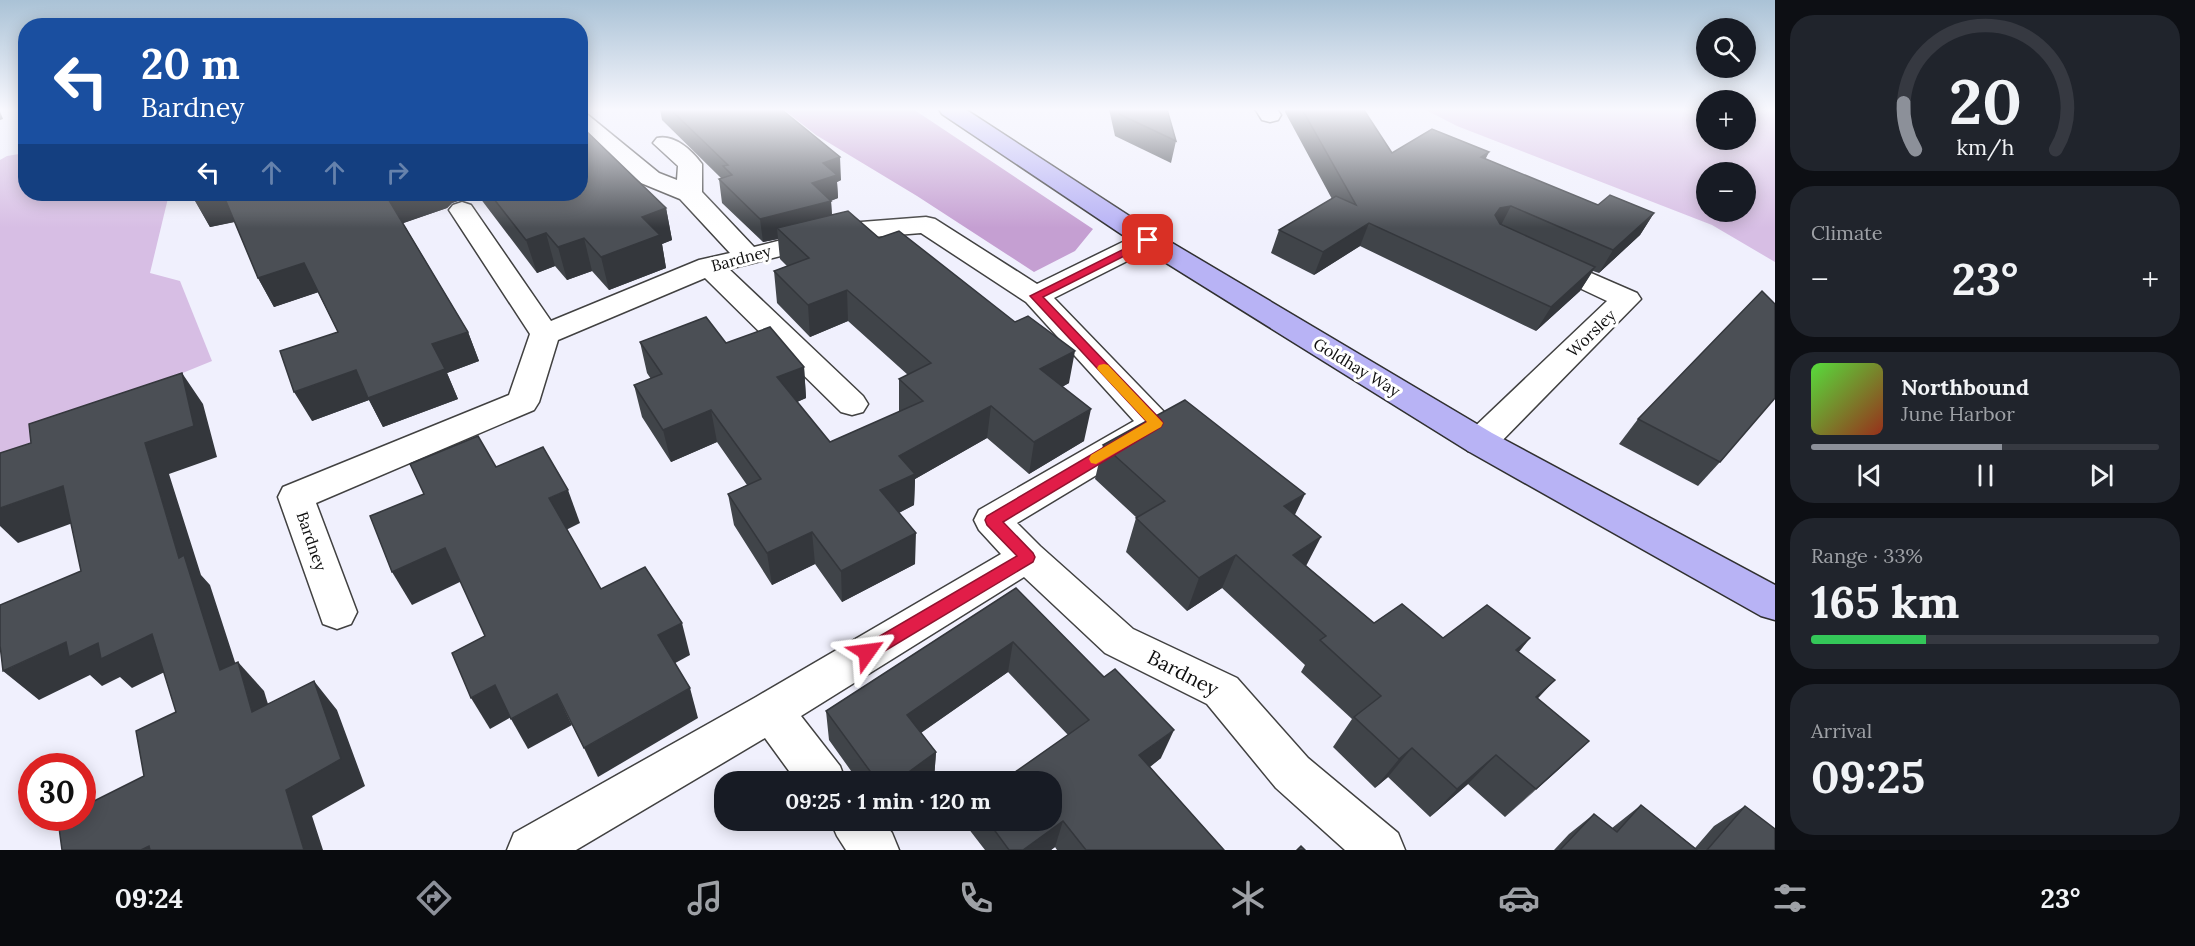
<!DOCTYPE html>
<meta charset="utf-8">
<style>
body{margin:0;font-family:Lora,serif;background:#20242c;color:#f1f3f6;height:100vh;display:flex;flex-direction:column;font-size:22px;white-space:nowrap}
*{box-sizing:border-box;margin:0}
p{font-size:20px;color:#9ea1a6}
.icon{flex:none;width:33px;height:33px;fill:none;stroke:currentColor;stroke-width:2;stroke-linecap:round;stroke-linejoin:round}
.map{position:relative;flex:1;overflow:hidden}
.panel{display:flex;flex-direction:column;gap:15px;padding:15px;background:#0d0f14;width:420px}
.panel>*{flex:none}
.hud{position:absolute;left:18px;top:18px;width:570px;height:183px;border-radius:24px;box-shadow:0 3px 15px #0003;background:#1a4fa0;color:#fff;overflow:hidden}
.fabs{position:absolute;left:1696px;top:18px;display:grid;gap:12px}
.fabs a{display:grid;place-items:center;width:60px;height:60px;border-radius:50%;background:#171b24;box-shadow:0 3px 15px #0003;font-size:30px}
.speed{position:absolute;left:18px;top:753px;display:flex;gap:12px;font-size:30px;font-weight:700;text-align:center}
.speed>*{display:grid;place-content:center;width:78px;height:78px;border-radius:50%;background:#171b24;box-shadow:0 3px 15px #0003;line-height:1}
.speed .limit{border:9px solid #d22;background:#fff;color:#111}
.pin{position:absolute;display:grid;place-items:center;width:51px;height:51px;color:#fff;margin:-26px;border-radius:12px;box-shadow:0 3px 9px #0006}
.me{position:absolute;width:66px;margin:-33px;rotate:59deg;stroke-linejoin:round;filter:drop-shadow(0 0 4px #0008)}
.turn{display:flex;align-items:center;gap:21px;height:126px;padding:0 24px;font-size:27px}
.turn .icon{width:78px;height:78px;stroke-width:2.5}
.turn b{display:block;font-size:42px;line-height:51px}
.lanes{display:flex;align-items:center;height:57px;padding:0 24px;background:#0003;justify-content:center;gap:30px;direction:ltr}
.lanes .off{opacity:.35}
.big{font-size:45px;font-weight:700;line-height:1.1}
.panel .widget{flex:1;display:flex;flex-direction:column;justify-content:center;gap:9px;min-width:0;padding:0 21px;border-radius:24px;background:#20242c}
.panel .dial{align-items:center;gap:0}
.dial svg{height:156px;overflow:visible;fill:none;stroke:#363941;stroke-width:7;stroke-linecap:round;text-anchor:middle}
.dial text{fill:#f1f3f6;stroke:none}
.song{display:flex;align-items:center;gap:18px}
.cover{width:72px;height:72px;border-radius:9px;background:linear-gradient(135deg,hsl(110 70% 55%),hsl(10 70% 35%))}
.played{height:6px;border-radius:3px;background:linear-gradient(90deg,#8c9099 55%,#363941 55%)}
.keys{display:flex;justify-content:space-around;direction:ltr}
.heat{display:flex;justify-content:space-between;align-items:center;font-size:33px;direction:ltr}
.charge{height:9px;border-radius:4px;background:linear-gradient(90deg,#34c759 33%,#363941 0)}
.trip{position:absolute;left:714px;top:771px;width:348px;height:60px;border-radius:24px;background:#171b24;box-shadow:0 3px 15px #0003;font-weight:700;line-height:60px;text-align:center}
.tabs{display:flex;height:96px;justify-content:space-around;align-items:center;background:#090b0e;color:#9ea1a6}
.tabs .icon{width:42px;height:42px}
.tabs .selected{color:#8c9099}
.tabs b{font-size:27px;color:#f1f3f6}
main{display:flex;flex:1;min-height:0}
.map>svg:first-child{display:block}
.green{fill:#d7bee4;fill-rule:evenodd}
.forest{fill:#c59fd2}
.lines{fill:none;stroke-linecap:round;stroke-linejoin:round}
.street-casing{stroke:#414141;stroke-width:3}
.secondary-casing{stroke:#303030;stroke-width:3}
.street{fill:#fff;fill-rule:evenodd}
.secondary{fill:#b8b3f5;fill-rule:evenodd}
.wall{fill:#404449}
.shaded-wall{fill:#34373c}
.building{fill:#4b4f55;stroke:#34373c;stroke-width:1.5}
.route{fill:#e11d48;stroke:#92132f;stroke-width:1.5}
.slow{fill:#f59e0b}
.labels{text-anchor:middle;stroke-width:6;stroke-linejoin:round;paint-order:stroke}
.street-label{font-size:16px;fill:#0e0e0e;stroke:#fff}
.near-street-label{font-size:20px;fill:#0e0e0e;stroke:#fff}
</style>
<main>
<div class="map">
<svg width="1775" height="850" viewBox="0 0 1775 850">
<rect width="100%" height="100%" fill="#f0f0fd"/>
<g class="green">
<path d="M1424 109H1707V140H1746V109H1775V262L1712 225 1457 126ZM1707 172H1746V212H1707Z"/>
<polygon points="25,153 26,194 169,194 150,273 180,281 212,361 109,403 0,467 0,160 7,156"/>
</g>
<polygon class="forest" points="783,109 913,109 1093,229 1075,251 1034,272 917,196 816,135"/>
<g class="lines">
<g class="street-casing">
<g id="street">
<polygon points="1255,109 1277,109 1281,115 1278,120 1270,122 1262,120"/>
<path d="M580 113 588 115 659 173 677 180 678 166 653 143 657 138C674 134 692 150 702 164V192L754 247 848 223 926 217 935 219 1037 284 1139 234 1148 232 1157 234 1161 240 1157 246 1054 298 1168 416 1172 424 1168 432 1017 523 1040 546 1133 629 1237 678 1308 758 1398 833 1405 850H1345L1276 788 1207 704 1105 653 1024 577 801 716 840 766 846 782H797L765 738 576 850H507L514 833 756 697 1001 554 979 530 974 520 979 510 1134 421 1026 302 921 233 848 239 729 269 863 396 868 404 863 412 852 415 841 412 705 278 558 340 539 402 534 410 316 503 357 612 351 624 337 629 323 624 278 497 283 487 509 395 530 334 449 210 453 205 462 202 471 205 551 321 699 260 730 253 680 199 641 183 580 132Z"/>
<polygon points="1545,253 1637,293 1641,299 1492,451 1480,454 1468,451 1463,442 1468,433 1607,301 1535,267 1531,261 1535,255"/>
<polygon points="830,820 882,820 892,833 899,850 846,850 837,836"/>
</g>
</g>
<g class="secondary-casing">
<polygon id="secondary" points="939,109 965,109 1157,234 1492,433 1775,585 1775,620 1761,616 1468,451 1139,246 942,114"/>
</g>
<use href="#street" class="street"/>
<use href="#secondary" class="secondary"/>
</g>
<g class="wall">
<polygon points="660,109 781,109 841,180 837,182 838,198 831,201 832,214 879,238 1069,383 1062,387 1084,441 1029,474 987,438 915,479 914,505 899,513 915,564 842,602 815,564 772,585 734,525 728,494 747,485 717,442 671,462 642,417 634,385 651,379 647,373 640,342 726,343 804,367 806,398 797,402 830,442 899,412 899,379 908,375 848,321 810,337 777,303 774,271 787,266 780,259 778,239 763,242 722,203 719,179 721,178 662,120"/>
<polygon points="1109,109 1167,109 1176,141 1171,163 1115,136"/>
<polygon points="1286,109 1357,109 1392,153 1489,152 1485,159 1598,205 1654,213 1640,235 1599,273 1593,271 1580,291 1536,331 1360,246 1314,275 1271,253 1279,230 1332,199 1285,112"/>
<polygon points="195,194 470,194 471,201 461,200 452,203 447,208 403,223 468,332 479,361 447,373 458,399 383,427 369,400 312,421 338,332 318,292 274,307 258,278 235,222 210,227 194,199"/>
<polygon points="477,194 580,194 666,208 672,240 662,244 666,268 609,290 592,271 567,280 555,266 537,273"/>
<polygon points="1638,419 1720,462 1698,486 1619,444"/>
<polygon points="1103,445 1295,515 1306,566 1374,623 1443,638 1530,638 1519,652 1538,699 1589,741 1505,817 1468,784 1430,817 1388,777 1375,788 1333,747 1352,719 1301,672 1305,665 1222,588 1187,611 1126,552 1136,518 1137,518 1095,479"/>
<polygon points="1016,588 1161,758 1150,767 1224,850 1057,850 1055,847 1051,850 985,850 968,828 970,820 1052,820 1068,735 1008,672 921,733 936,752 934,779 931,782 859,782 829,740 826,711"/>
<polygon points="1641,805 1695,848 1714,826 1745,806 1775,850 1554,850 1569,834 1594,814 1612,828"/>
</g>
<g class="shaded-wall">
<polygon points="0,111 3,119 0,120"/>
<polygon points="1489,152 1478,174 1481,157"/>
<polygon points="840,157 841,180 837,182 838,198 821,204 831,201 832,225 777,228 778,239 763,242 760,219 823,163"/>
<polygon points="223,194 238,221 210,227 194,199"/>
<polygon points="397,194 459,194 461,200 452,203 447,208 398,225 387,197"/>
<polygon points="1511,206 1499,229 1495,215 1500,208"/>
<polygon points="666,208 672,240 662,244 666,268 609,290 601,257 642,217"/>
<polygon points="1654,213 1640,235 1599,273 1613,250"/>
<polygon points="1369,223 1360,246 1314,275 1323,252"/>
<polygon points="546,233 555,266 537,273 526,240"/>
<polygon points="584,238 592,271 567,280 558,247"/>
<polygon points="304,263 319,292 274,307 258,278"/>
<polygon points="1595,267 1580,291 1536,331 1551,307"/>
<polygon points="847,290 848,321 810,337 808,305"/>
<polygon points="468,332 479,361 447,373 458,399 383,427 369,400 312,421 294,392 356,370"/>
<polygon points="1075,351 1069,383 1036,401 1040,369"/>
<polygon points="804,367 806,398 781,409 777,377"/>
<polygon points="182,373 203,404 217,457 169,474 201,575 210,585 247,699 220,670 179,558 145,443"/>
<polygon points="991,406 987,438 915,479 914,505 880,522 880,490 899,456"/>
<polygon points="1091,409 1084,441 1029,474 1034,442"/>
<polygon points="711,410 717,442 671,462 663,430"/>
<polygon points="63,486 92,516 18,543 0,526 0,508"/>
<polygon points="568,490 580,523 562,532 549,498"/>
<polygon points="1305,494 1289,527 1284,506"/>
<polygon points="812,532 815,564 772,585 767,553"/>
<polygon points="916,533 915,564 842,602 841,571"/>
<polygon points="1321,537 1304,570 1293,555"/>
<polygon points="445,548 462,581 412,605 392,572"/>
<polygon points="1236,555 1222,588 1187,611 1199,578"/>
<polygon points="682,623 690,655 668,667 658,635"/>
<polygon points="152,634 181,664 132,688 120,677 102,686 90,675 39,700 3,671 66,642"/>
<polygon points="1530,638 1503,670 1516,650"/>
<polygon points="1013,642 1008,672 906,743 907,715"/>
<polygon points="238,662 264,691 279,740 252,712"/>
<polygon points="1555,680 1526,711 1536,697"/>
<polygon points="314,681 337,710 365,786 312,816 323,850 304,850 286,790"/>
<polygon points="495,685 513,716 490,729 471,698"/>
<polygon points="690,688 698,718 598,777 584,748"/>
<polygon points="557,694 572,725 528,749 511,719"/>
<polygon points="1174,730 1161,758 1128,783 1139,755"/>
<polygon points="1589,741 1557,771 1505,817 1536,789"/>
<polygon points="1412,748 1388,777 1375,788 1399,759"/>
<polygon points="936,752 934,779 931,782 895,782"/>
<polygon points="1496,755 1468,784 1430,817 1457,789"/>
<polygon points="1063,821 1055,847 1051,850 1023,850"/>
<polygon points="149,846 155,850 141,850"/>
</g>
<g class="building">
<polygon points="670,109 781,109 840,157 823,163 837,175 812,183 831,201 760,219 719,179 732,175 723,166 728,165"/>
<polygon points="1118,109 1167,109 1176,141 1119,114"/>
<polygon points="1302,109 1357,109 1357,110 1364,110 1392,153 1432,129 1489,152 1481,157 1598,205 1610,195 1654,213 1613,250 1511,206 1500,208 1495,215 1500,224 1595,267 1551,307 1369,223 1323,252 1279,230 1336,196 1356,205"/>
<polygon points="581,126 666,208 642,217 660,235 601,257 584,238 558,247 546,233 526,240 490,194 580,194"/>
<polygon points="195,194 222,194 194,199"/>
<polygon points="223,194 397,194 387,197 468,332 432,344 445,369 368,398 356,370 294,392 280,351 338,332 304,263 258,278"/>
<polygon points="848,211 879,238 899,231 1015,322 1028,316 1075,351 1040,369 1091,409 1034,442 991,406 899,456 915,474 880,490 916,533 841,571 812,532 767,553 728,494 761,479 711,410 663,430 634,385 662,374 640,342 706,317 726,343 770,327 804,367 777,377 830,442 923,401 899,379 931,363 847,290 808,305 774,271 809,258 777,228"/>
<polygon points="1762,291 1775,304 1775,398 1720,462 1638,419"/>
<polygon points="182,373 194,426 145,443 179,558 184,555 220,670 238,662 252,712 314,681 341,759 286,790 304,850 150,850 149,846 141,850 62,850 58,820 63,818 82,818 82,807 144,776 136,731 176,712 152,634 101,659 98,643 69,657 66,642 3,671 0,645 0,605 81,571 63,486 0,508 0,453 31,443 29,424"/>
<polygon points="1185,400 1305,494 1284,506 1321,537 1293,555 1374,623 1402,604 1443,638 1487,605 1530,638 1516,650 1555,680 1536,697 1589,741 1536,789 1496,755 1457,789 1412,748 1399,759 1354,717 1381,696 1320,640 1326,636 1236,555 1199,578 1136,518 1165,501 1103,445"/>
<polygon points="478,436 496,467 543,447 568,490 549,498 601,589 645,567 682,623 658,635 690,688 584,748 557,694 511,719 495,685 471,698 452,653 485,636 445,548 392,572 370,516 424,494 410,464"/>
<polygon points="1016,588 1104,677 1115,669 1174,730 1139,755 1224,850 1086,850 1063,821 1023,850 1009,850 987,820 1052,820 1052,782 1001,782 1089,720 1013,642 907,715 936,752 895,782 878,782 826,711"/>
<polygon points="1641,805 1697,850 1560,850 1594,814 1617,832"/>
<polygon points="1745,806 1775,829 1775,850 1707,850"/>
<polygon points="1301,846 1305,850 1297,850"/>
</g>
<linearGradient id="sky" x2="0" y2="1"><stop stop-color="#aac2d6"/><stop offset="0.48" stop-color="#f8f8fe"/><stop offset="1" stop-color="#f8f8fe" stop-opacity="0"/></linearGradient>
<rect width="1775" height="228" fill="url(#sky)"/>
<polygon class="route" points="1148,237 1153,240 1152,242 1043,297 1161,420 1163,423 1161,427 1003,522 1033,553 1035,557 1033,562 873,658 867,660 861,658 859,652 861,647 1017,556 987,525 985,520 987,516 1147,422 1030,296"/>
<polygon class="slow" points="1104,364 1108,365 1163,423 1161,427 1096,464 1091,463 1089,459 1091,455 1147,422 1099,371 1097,368 1099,365"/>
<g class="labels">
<g class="street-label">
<text transform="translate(741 258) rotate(-15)" y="6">Bardney</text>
<text transform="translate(1591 333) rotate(-44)" y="6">Worsley</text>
<text transform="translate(1357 367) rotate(31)" y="6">Goldhay Way</text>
<text transform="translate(312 541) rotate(71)" y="6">Bardney</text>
</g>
<g class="near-street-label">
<text transform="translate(1183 673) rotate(27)" y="7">Bardney</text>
</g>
</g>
</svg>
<div class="fabs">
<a><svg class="icon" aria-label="search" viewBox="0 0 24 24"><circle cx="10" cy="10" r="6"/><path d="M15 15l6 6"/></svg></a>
<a>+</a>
<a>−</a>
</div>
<div class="speed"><div class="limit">30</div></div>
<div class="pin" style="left:1148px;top:240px;background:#d93025"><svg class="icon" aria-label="arrive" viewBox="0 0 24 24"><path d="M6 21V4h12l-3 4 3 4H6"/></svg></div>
<svg class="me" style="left:867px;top:652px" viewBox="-20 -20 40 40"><path d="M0-17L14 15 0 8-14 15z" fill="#e11d48" stroke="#fff" stroke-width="4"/></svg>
<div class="trip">09:25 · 1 min · 120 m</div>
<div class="hud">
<div class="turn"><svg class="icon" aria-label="left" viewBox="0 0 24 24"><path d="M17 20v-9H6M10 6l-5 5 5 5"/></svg><div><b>20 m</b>Bardney</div></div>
<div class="lanes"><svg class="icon" aria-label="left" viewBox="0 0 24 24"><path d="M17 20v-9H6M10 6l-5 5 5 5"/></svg><svg class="icon off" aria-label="ahead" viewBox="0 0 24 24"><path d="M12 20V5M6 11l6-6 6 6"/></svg><svg class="icon off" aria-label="ahead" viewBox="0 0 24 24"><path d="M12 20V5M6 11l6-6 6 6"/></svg><svg class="icon off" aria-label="right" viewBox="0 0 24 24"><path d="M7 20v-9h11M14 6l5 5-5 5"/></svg></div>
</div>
</div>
<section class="panel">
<div class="widget dial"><svg viewBox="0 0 100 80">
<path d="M14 69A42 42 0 1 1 86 69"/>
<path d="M14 69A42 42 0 0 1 8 45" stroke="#8c9099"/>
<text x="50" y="56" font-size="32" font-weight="700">20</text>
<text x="50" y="72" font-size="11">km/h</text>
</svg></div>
<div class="widget"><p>Climate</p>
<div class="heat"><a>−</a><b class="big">23°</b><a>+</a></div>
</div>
<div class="widget">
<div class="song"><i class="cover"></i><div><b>Northbound</b><p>June Harbor</p></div></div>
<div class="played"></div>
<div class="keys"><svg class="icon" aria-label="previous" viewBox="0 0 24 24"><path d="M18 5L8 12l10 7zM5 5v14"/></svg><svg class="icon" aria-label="pause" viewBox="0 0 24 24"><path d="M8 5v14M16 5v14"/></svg><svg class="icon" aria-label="next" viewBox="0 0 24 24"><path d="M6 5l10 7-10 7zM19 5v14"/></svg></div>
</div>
<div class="widget"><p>Range · 33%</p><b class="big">165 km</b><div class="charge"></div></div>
<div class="widget"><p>Arrival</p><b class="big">09:25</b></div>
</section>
</main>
<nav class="tabs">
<b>09:24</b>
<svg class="icon selected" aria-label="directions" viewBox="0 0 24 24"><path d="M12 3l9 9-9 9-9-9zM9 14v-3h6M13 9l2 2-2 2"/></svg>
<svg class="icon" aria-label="music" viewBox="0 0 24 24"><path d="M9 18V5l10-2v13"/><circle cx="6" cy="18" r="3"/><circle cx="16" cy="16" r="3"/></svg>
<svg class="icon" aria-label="phone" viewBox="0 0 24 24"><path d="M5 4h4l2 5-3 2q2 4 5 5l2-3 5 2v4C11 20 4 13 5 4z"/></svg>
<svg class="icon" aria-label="climate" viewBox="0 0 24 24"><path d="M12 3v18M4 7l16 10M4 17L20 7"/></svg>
<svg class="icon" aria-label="car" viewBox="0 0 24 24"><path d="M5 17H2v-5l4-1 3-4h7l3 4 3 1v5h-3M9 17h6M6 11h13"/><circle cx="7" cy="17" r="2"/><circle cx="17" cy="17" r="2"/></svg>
<svg class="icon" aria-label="filters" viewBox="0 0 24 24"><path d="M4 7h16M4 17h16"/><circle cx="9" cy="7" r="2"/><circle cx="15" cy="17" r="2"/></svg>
<b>23°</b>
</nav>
